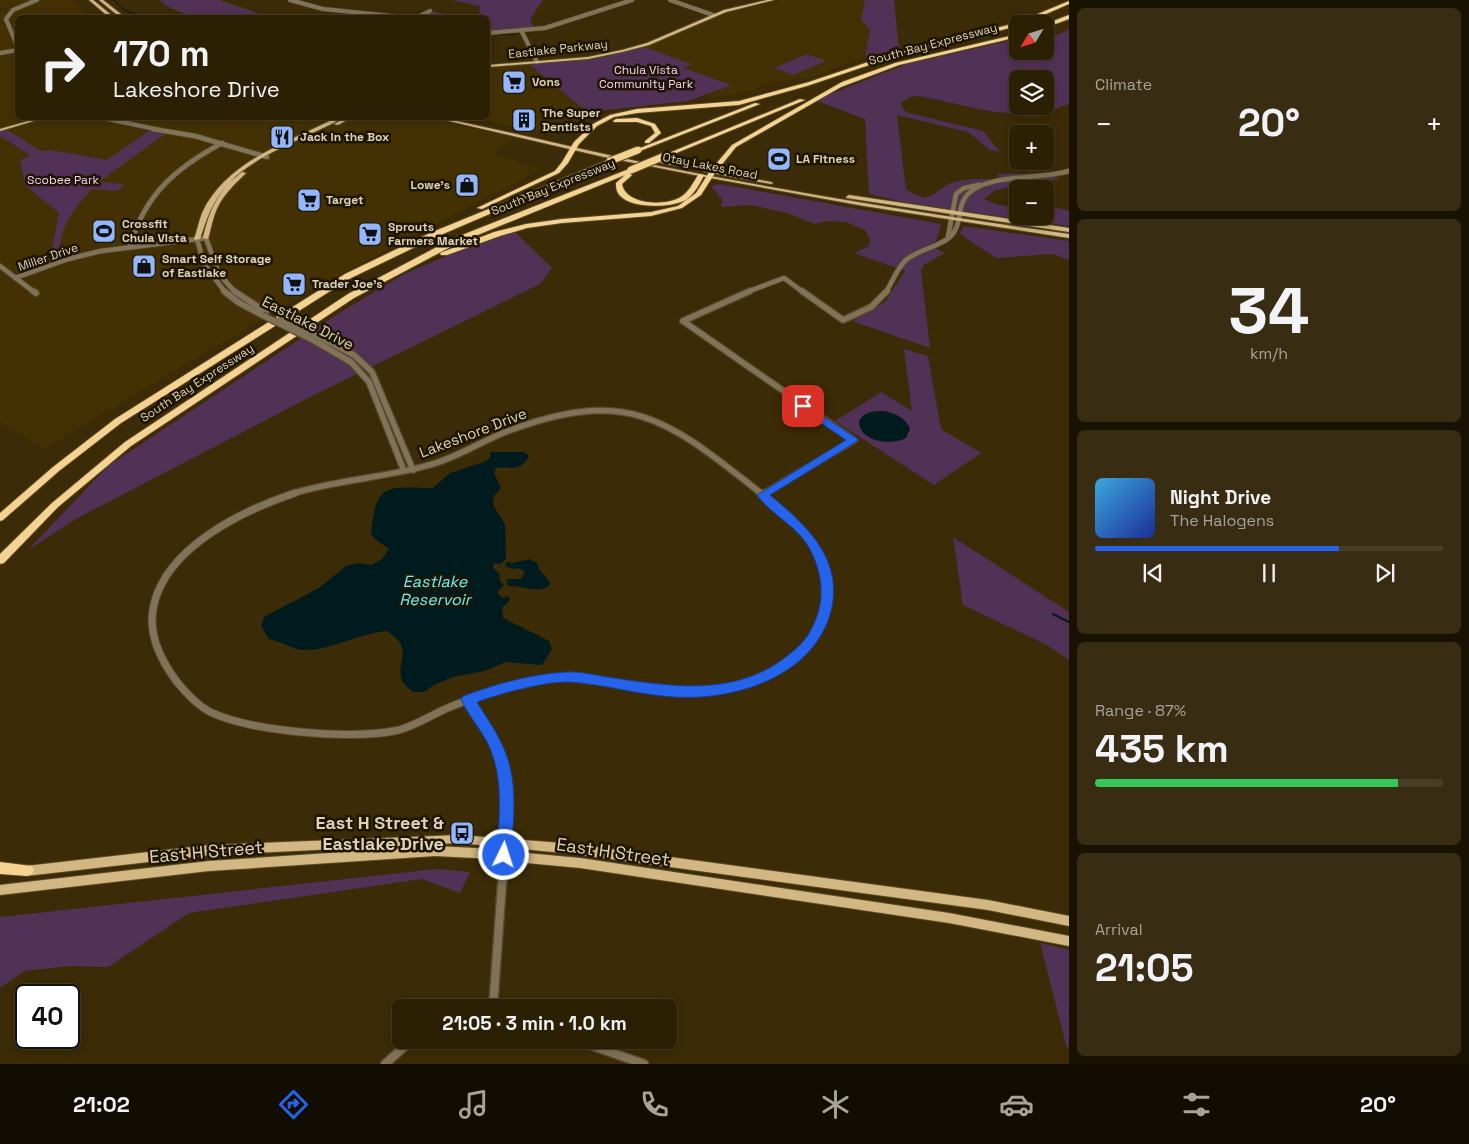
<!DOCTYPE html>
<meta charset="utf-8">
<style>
body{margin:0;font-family:"Space Grotesk",sans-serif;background:#382d13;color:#f1f3f6;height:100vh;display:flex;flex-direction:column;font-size:19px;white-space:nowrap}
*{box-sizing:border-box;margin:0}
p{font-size:16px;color:#a6a39a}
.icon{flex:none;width:28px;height:28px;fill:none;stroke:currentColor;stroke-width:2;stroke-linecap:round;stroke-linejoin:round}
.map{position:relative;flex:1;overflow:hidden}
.drawer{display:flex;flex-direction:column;gap:8px;padding:8px;background:#181202;width:400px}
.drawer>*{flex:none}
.hud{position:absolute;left:15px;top:15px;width:475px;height:105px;border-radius:8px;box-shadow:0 2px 8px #0003,0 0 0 1px #483e26;background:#2c2004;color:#f1f3f6;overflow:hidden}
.needle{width:32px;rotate:232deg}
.controls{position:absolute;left:1009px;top:15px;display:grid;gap:10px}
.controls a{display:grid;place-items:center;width:45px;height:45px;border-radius:8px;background:#2c2004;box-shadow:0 2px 8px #0003,0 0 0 1px #483e26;font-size:25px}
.speed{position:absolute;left:15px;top:984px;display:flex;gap:10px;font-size:25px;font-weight:700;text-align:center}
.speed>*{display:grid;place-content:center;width:65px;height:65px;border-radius:50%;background:#2c2004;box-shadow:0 2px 8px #0003,0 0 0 1px #483e26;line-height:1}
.speed .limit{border:2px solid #111;border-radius:8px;background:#fff;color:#111}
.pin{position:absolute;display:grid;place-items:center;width:42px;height:42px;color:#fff;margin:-21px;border-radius:10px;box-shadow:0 2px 8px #0006}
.me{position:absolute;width:55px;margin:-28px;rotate:4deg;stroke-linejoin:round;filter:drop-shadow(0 0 4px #0008)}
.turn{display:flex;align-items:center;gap:18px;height:105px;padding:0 15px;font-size:22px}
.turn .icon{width:65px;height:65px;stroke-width:2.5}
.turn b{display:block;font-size:35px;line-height:42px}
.big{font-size:38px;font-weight:700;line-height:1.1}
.drawer .card{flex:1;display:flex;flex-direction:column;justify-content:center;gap:8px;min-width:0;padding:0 18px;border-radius:8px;background:#382d13}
.drawer .dial{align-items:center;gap:0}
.dial b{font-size:65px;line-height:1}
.song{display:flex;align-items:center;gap:15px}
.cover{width:60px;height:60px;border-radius:8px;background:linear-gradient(135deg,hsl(200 70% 55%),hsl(230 70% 35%))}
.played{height:5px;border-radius:2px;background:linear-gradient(90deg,#2563eb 70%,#483e26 70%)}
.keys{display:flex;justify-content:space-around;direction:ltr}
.heat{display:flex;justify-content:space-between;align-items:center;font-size:28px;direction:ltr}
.charge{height:8px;border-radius:4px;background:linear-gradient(90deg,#34c759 87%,#483e26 0)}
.trip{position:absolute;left:392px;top:999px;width:285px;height:50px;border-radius:8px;background:#2c2004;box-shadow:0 2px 8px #0003,0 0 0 1px #483e26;font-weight:700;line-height:50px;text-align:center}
.tabs{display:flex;height:80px;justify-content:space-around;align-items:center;background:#120d02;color:#a6a39a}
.tabs .icon{width:35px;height:35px}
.tabs .current{color:#2563eb}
.tabs b{font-size:22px;color:#f1f3f6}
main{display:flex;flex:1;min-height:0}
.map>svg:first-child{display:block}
.built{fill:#443103}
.green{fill:#523156;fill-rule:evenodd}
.water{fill:#001b1d}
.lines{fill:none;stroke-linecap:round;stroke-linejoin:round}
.stream-far1{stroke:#001b1d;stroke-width:1}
.stream{stroke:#001b1d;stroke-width:2}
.minor-far4-casing{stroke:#594926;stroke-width:5}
.minor-far3-casing{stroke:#594926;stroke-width:6}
.minor-far2-casing{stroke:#594926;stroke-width:8}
.minor-far1-casing{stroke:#594926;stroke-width:9}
.minor-casing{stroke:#594926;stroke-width:11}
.major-casing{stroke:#594926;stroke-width:2}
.highway-casing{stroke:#594926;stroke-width:2}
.minor-far4{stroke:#80735a;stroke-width:4}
.minor-far3{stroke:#80735a;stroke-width:4.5}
.minor-far2{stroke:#80735a;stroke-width:5.5}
.minor-far1{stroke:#80735a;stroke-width:7}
.minor{stroke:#80735a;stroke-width:8}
.major{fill:#d2b782;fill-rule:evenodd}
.highway{fill:#f3d292;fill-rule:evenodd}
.minor-bridge-casing{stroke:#594926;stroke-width:8;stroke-linecap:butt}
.highway-bridge-casing{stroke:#594926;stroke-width:9;stroke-linecap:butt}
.minor-bridge{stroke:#80735a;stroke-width:5.5}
.highway-bridge{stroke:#f3d292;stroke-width:7}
.route{fill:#2563eb;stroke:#184099}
.labels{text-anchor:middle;stroke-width:5;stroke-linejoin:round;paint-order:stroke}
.far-street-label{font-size:12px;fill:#dfd2ba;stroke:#1e1503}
.far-park-label{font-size:12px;fill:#f6cffa;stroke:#1e1503}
.far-poi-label{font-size:12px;font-weight:bold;fill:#dfd2ba;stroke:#1e1503;text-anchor:start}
.street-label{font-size:15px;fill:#dfd2ba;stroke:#1e1503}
.water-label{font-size:16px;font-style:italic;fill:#68f0fc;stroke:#1e1503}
.near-poi-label{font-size:18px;font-weight:bold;fill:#dfd2ba;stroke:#1e1503;text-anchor:end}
.near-street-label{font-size:18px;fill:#dfd2ba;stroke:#1e1503}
</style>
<main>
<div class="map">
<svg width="1069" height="1064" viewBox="0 0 1069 1064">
<rect width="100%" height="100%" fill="#3b2b06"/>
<g class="built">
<polygon points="0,0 73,0 84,12 93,17 18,18 18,118 427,118 514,138 494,153 541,169 317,287 43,449 0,422 0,13 7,8 0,8"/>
<polygon points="782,0 865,0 861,20 871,29 865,57 808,78 772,82 750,91 712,97 708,95 731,84 684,68 690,64 645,47 726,13"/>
<polygon points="529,64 587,112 555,135 472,118 488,118 488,68"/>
</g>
<g class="green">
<path d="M159 0H219L269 17C232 18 190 25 159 0Z"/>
<polygon points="451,0 543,0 530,19 534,28 514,31 488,31 488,18 417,18 430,11 459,17 479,15 480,6"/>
<polygon points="865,0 894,0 899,49 865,57 870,29 861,20"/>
<path d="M1069 30V104L1039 115 994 112 919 96 910 97 901 103 905 112 983 131 1000 152 990 150 968 132 897 115 906 189C932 207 931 191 952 183 963 178 988 179 1000 179L997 174 1049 173 1059 179 995 190 984 199 998 205 1017 207 1018 216H1045V211L1058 208 1069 211V226L908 203 869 194 865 119 815 100 907 64 1012 40 1017 43 1018 51H1045V39ZM1018 79H1045V106H1018Z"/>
<polygon points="645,47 691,64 684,68 732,85 688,101 587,112 529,64 599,58"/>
<polygon points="807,54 826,61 793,75 774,68"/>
<path d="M7 130 41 151 51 150 107 160 149 131 165 134 99 182 124 184 118 191 92 189C75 206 56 232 61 257L50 260 59 213 26 186 20 161 30 155 0 136V132Z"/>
<polygon points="720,184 941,224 936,241 929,245 945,253 924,265 921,270 930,348 855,322 854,320 885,302 905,271 854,253 869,246 870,239 865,230 846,222 827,221 815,224 787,213 751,205 721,207 722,199 711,186"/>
<polygon points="963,226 1069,241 1069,260 1053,254 996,258 960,234"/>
<polygon points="515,232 552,268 540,284 310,397 72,521 27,551 108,466 336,315 404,274 449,255"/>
<polygon points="904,349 928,356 941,429 981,453 934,485 835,421 881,392 912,411"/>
<polygon points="953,537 1069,612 1069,660 1047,645 963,605"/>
<polygon points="437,869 470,872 460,893 422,879 189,913 108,967 71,966 24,971 0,988 0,917"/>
<polygon points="1040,943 1069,950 1069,1049 1066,1045"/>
</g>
<g class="water">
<path d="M885 411C896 414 906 418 910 429L906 438C891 446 859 442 859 421 864 411 875 411 885 411Z"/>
<path d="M490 452H524L529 456C520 473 511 466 496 468L494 473 501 488 494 496 493 505 505 524 506 559 500 564 494 563 493 568 499 573 500 581 504 585 497 592 502 598 508 596 510 600 502 608 503 618 549 641 552 649 542 665 506 662 484 671 453 677 434 685 424 692H413C410 689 404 685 402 680 395 657 416 651 387 631 360 633 334 649 307 650 294 651 281 641 269 639L261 626 264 617 319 588 346 566 358 563 372 565 382 559 389 549 375 539 371 534C376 482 386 487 433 488L450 473 486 461 490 458Z"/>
<path d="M529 559 537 563 539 569 550 582 549 586C538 594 522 585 508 586L507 579H521L525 572 519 568 513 569 505 566 507 562 513 563Z"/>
</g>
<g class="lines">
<g class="stream-far1">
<polyline points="114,0 123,9 143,18"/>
<polyline points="500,34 515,34"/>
</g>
<polyline class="stream" points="1053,614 1069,622"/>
<g class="minor-far4-casing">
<g id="minor-far4">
<polyline points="290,0 323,9 411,18"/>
<polyline points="670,0 713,15"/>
<polyline points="416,18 430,11"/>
<polyline points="522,32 537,62"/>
<polyline points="488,33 545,28 632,0"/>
<polyline points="18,48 6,19 13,10 37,0"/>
<polyline points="0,53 18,50"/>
<polyline points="103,118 160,130"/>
</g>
</g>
<g class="minor-far3-casing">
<g id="minor-far3">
<polyline points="153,129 195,136 267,157"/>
<polyline points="948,237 956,194 964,188 979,185"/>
<polyline points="197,239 204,264 225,292"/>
<path d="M130 246C145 194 176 168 222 143"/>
<polyline points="0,266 34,292"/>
<polyline points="15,278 68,259 101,251 206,238 219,274 235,292"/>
<polyline points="747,292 784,278 803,292"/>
<path d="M886 292C893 281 897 268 906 260 919 249 937 248 950 237 963 225 956 207 967 195 987 173 1040 180 1069 171"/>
</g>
</g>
<g class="minor-far2-casing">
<g id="minor-far2">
<polyline points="33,291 36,293"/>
<polyline points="224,291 238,302 262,315"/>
<polyline points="234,291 266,312"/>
<polyline points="802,291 843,320 871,307 887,291"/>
<polyline points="683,321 750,291"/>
<polyline points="683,321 854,440 763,494"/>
<polyline points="317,336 354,355 372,372 413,470"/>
<polyline points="313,340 351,362 369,382 404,471"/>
<path d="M291 494C338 479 388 478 436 463 461 455 484 440 508 431 630 385 669 421 762 494"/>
</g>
</g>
<g class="minor-far1-casing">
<g id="minor-far1">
<path d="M295 493C244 510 168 546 154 604 147 633 160 659 177 682 186 693 197 705 210 712 253 732 353 740 399 730 417 725 433 714 450 707 483 693 518 683 553 678 576 676 598 681 620 685 674 695 730 696 779 668 802 655 821 634 826 608 837 557 796 521 760 493"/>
<polyline points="762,495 765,493"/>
<polyline points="468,700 492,738 495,748"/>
</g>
</g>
<g class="minor-casing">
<g id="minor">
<polyline points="493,1008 505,842 506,779 495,746"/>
<polyline points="576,1040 644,1064"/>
<polyline points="385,1064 412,1040"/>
</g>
</g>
<g class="major-casing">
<g id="major">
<polygon points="89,0 93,0 115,18 110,18"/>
<polygon points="99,0 103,0 126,18 121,18"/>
<polygon points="767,0 774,0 726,12 649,45 622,52 588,59 488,67 488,65 588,57 622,50 647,43 724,10"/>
<polygon points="39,118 44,118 0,131 0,129"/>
<path d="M336 118H341C332 125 320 129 310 134 283 147 251 160 230 182L242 172 246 173C231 188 219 198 213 220 211 226 210 233 208 239L203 238C207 219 213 202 226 187 212 202 206 220 200 239L195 240 194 239C197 231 199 221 202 213 226 161 289 142 336 118Z"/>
<polygon points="346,118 351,118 338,125 334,124"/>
<path d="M436 118H442C514 133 587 151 659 166 795 193 932 215 1069 234V238L864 206 710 178 604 157Z"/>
<polygon points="650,159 677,164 679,165 677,166 652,161 650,160"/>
<polygon points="704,170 771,182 773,183 771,184 706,172 704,172"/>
<polygon points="849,195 1069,228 1069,232 847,198 846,197"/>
<polygon points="459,835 574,844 988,900 1069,916 1069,926 988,910 574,854 459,843 210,855 26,876 22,874 21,871 22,868 26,866 210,845"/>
<polygon points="435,846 475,848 580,858 949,913 1069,936 1069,946 949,923 580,868 475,858 435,856 209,871 0,895 0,885 209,861"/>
</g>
</g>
<g class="highway-casing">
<g id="highway">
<polygon points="1069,1 1069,4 1023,24 1018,24 1018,26 893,57 807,86 739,105 637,113 614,117 597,126 579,144 568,163 559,173 482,209 477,208 555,171 562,162 574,142 593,124 610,115 637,109 739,101 809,82 889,55 1016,23"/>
<polygon points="1069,15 1069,19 1045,28 1045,24"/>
<polygon points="1018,34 1018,37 899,65 841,87 736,147 715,173 701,195 682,208 651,216 562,223 527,228 500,236 447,255 441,255 440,253 494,232 526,224 562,219 651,212 678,206 696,193 710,171 732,145 842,82 895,63"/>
<polygon points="800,99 805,100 669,156 664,155"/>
<polygon points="755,103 760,104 640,151 635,150"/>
<polygon points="616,119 637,118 655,124 661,133 649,143 645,143 645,141 655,133 651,126 637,122 614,122 613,121"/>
<polygon points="608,160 613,161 436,237 351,278 121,423 59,471 3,520 0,521 0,513 53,467 115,419 345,274 430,233"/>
<path d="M629 169 634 170 629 173 632 175 631 176 622 184C626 205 663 206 679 198 689 193 693 182 699 174L704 175C700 184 694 194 686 200 671 208 625 210 617 191 616 188 616 186 616 183L625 175 458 243 354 298 131 446 58 507 4 563 0 564V554L52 503 125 442 348 294 452 239Z"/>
<polygon points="0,862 32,866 34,870 32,874 27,876 0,874"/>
</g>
</g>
<use href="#minor-far4" class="minor-far4"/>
<use href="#minor-far3" class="minor-far3"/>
<use href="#minor-far2" class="minor-far2"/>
<use href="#minor-far1" class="minor-far1"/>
<use href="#minor" class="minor"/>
<use href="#major" class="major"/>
<use href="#highway" class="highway"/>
<g class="minor-bridge-casing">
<g id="minor-bridge">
<polyline points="262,315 313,340"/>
<polyline points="280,319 317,336"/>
</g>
</g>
<g class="highway-bridge-casing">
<g id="highway-bridge">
<polyline points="610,161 638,150"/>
<polyline points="631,170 667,155"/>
</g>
</g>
<use href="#minor-bridge" class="minor-bridge"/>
<use href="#highway-bridge" class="highway-bridge"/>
</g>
<path class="route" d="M803 403 859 440 770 495C806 525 844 559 831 611 814 677 734 701 674 697 639 695 604 684 569 682 546 681 499 694 477 702 489 722 505 743 510 767 517 795 513 825 511 855L509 859 504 862 499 859 497 855C499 816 505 775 486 740 478 726 468 714 461 700L463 696C496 684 531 674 566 672 579 671 594 675 607 677 663 685 725 697 776 664 790 654 802 646 811 630 825 604 824 578 811 551 799 526 772 516 757 495L846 440 799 408 798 406Z"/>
<defs>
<g id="supermarket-square" transform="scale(1.25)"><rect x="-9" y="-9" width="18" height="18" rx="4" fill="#93b7fd" stroke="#1e1503"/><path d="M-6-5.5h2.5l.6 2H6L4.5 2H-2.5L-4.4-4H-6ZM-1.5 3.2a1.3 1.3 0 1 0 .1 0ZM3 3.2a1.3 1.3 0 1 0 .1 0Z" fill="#111"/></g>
<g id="building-square" transform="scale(1.25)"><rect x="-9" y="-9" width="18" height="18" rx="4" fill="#93b7fd" stroke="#1e1503"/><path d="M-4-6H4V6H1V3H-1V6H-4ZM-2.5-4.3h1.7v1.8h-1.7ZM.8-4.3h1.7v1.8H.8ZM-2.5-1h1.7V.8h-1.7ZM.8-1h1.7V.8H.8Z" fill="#111"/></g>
<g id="restaurant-square" transform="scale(1.25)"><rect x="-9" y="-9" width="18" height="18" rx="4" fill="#93b7fd" stroke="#1e1503"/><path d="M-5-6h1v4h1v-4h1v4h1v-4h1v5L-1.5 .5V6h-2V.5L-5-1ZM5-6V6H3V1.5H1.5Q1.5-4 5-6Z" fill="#111"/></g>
<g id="stadium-square" transform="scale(1.25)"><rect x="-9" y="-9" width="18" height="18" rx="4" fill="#93b7fd" stroke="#1e1503"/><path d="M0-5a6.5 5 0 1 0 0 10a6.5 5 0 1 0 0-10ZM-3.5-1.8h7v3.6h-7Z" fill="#111"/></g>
<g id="shop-square" transform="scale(1.25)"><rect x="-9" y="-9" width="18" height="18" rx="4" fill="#93b7fd" stroke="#1e1503"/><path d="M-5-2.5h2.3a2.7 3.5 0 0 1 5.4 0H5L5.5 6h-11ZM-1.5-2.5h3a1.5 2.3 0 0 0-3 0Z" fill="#111"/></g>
<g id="bus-square" transform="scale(1.25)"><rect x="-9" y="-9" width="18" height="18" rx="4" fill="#93b7fd" stroke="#1e1503"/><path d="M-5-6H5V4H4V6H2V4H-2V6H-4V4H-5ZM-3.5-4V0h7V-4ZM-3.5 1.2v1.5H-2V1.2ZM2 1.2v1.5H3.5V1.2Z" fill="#111"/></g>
</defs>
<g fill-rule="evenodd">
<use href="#supermarket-square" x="514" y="82"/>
<use href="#building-square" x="524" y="120"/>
<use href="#restaurant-square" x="282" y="137"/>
<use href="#stadium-square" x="779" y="159"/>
<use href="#shop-square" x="467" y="185"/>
<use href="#supermarket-square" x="309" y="200"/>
<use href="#stadium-square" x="104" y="231"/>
<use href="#supermarket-square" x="370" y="234"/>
<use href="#shop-square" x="144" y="266"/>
<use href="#supermarket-square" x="294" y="284"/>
<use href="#bus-square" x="462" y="833"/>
</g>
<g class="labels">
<g class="far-street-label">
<text transform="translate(933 44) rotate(-15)" y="4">South Bay Expressway</text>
<text transform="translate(558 49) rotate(-6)" y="4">Eastlake Parkway</text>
<text transform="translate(710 166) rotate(11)" y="4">Otay Lakes Road</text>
<text transform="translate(553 187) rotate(-22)" y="4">South Bay Expressway</text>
<text transform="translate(48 257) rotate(-19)" y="4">Miller Drive</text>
<text transform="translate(197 383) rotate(-33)" y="4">South Bay Expressway</text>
</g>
<g class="far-park-label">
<text x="646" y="74">Chula Vista<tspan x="646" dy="14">Community Park</tspan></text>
<text x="63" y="184">Scobee Park</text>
</g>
<g class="far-poi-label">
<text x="532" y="86">Vons</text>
<text x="542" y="117">The Super<tspan x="542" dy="14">Dentists</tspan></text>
<text x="300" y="141">Jack in the Box</text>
<text x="796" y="163">LA Fitness</text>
<text x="450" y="189" text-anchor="end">Lowe's</text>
<text x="326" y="204">Target</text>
<text x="122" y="228">Crossfit<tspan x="122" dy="14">Chula Vista</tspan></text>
<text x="388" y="231">Sprouts<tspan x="388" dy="14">Farmers Market</tspan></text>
<text x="162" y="263">Smart Self Storage<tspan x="162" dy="14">of Eastlake</tspan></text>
<text x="312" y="288">Trader Joe's</text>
</g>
<g class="street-label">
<text transform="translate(308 323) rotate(27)" y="5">Eastlake Drive</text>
<text transform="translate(473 433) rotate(-21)" y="5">Lakeshore Drive</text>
</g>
<g class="water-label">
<text x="435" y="587">Eastlake<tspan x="435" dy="18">Reservoir</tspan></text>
</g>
<g class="near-poi-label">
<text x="444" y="829">East H Street &amp;<tspan x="444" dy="21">Eastlake Drive</tspan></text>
</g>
<g class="near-street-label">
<text transform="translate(206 852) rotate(-5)" y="6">East H Street</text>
<text transform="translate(613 852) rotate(8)" y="6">East H Street</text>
</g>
</g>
</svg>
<div class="controls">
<a><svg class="needle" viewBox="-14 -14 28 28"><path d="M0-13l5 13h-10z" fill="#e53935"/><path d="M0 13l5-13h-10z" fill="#a6a39a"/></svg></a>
<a><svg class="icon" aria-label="layers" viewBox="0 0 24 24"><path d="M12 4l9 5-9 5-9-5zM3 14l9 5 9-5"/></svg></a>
<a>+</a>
<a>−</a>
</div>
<div class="speed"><div class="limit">40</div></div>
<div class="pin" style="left:803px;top:406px;background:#d93025"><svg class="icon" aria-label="arrive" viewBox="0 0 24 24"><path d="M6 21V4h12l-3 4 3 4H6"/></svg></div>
<svg class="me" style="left:504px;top:855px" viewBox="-20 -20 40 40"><circle r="17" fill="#2563eb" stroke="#fff" stroke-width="3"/><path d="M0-11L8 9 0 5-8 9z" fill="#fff"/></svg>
<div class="trip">21:05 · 3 min · 1.0 km</div>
<div class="hud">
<div class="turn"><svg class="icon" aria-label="right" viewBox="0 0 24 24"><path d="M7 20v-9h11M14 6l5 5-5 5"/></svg><div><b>170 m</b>Lakeshore Drive</div></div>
</div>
</div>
<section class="drawer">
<div class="card"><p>Climate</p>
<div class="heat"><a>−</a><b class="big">20°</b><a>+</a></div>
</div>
<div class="card dial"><b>34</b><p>km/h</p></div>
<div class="card">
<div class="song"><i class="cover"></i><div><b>Night Drive</b><p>The Halogens</p></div></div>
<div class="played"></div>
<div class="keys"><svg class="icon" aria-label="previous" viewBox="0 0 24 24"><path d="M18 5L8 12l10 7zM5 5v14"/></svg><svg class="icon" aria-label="pause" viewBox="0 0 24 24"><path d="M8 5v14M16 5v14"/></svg><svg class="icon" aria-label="next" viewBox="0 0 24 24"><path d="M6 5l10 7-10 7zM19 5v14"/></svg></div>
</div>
<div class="card"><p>Range · 87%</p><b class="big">435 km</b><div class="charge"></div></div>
<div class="card"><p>Arrival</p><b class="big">21:05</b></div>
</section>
</main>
<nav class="tabs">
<b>21:02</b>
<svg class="icon current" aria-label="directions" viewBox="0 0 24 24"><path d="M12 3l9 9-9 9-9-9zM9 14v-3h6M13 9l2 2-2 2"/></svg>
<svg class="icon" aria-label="music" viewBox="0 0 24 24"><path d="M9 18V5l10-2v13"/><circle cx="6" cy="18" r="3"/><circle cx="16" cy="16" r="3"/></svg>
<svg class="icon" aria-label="phone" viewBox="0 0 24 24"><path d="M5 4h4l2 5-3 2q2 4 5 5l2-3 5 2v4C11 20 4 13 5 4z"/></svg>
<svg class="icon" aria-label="climate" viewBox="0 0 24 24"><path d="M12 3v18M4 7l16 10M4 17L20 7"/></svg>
<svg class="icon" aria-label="car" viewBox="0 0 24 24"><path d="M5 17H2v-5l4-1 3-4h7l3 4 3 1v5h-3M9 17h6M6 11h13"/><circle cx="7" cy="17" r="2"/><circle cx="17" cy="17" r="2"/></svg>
<svg class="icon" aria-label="filters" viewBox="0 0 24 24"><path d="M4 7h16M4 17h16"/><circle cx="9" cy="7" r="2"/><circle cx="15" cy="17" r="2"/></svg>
<b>20°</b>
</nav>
